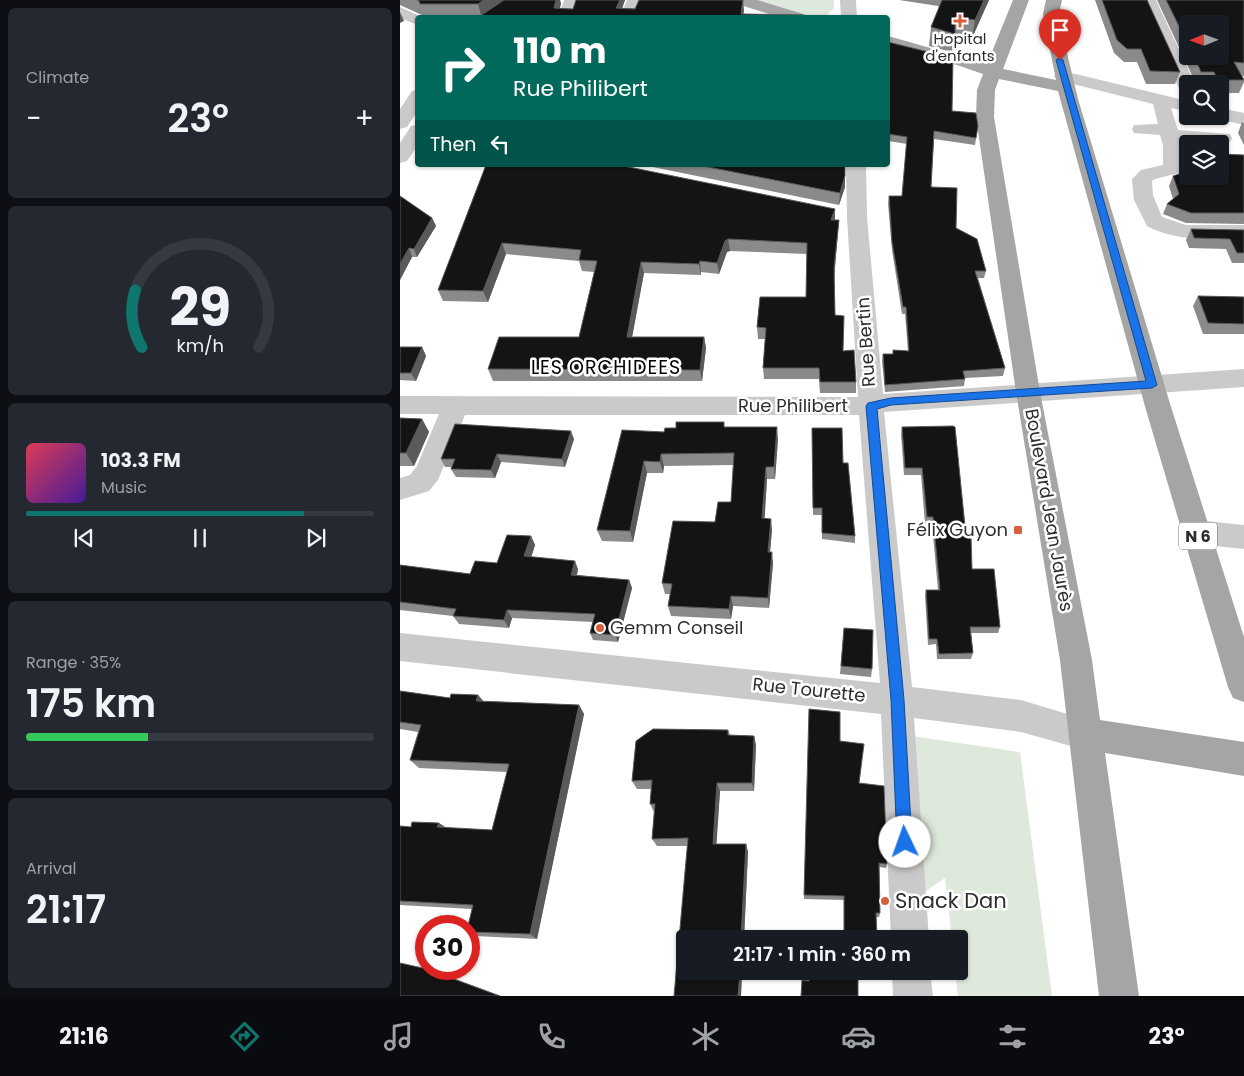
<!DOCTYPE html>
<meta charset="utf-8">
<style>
body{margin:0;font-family:Poppins,sans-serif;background:#242831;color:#f1f3f6;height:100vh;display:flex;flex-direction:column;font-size:19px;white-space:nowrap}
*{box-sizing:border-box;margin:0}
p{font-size:16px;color:#9ea1a6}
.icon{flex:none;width:28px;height:28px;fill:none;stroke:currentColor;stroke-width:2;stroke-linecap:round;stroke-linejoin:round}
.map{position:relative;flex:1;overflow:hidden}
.panel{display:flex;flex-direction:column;gap:8px;padding:8px;background:#0d0f14;width:400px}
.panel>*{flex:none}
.top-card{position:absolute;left:15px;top:15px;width:475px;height:152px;border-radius:5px;box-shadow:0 1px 4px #0004;background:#00695c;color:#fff;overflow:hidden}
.needle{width:32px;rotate:269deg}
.tools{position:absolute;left:779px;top:15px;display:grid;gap:10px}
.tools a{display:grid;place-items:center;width:50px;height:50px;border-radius:5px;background:#171b24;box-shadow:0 1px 4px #0004;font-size:25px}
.speed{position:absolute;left:15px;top:915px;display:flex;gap:10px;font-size:25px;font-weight:700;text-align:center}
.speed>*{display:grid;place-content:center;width:65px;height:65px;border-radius:50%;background:#171b24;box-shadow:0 1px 4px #0004;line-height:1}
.speed .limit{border:8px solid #d22;background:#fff;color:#111}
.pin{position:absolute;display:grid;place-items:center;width:42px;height:42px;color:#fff;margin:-51px -21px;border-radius:50% 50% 50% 0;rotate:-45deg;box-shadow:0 0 5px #0007}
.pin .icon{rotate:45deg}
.me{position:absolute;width:55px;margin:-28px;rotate:357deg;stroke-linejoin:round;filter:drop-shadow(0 0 4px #0008)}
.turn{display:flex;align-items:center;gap:18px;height:105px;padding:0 15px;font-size:22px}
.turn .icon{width:65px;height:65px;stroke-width:2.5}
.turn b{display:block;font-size:35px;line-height:42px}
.then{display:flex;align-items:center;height:48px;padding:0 15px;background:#0003;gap:10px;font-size:19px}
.big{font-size:38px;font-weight:600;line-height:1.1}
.panel .tile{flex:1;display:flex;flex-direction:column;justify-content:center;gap:8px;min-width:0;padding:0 18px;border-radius:8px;background:#242831}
.panel .dial{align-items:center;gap:0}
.dial svg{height:130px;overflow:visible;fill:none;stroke:#363941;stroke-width:7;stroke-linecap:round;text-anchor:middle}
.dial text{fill:#f1f3f6;stroke:none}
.song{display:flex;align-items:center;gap:15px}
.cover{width:60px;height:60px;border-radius:8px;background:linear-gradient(135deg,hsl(350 70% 55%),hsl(260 70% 35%))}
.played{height:5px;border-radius:2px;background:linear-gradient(90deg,#0f766e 80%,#363941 80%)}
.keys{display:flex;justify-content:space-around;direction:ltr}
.heat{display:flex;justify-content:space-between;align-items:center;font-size:28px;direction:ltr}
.charge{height:8px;border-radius:4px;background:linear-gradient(90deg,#34c759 35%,#363941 0)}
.trip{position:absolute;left:276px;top:930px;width:292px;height:50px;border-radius:5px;background:#171b24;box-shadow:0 1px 4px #0004;font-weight:600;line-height:50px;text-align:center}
.dock{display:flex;height:80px;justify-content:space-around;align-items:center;background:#090b0e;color:#9ea1a6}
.dock .icon{width:35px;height:35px}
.dock .current{color:#0f766e}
.dock b{font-size:22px;color:#f1f3f6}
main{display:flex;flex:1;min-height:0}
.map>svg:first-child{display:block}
.green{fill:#dfe9db}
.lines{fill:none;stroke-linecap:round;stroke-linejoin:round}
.minor{fill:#cacaca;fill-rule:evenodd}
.major{fill:#a5a5a5;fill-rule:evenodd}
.wall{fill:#8a8a8a;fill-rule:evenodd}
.shaded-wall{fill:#5a5a5a}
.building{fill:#141414;stroke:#5a5a5a}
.route{fill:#1a73e8;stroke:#114b97}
.poi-dot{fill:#d65f3c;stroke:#fff;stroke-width:2}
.labels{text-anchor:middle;stroke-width:5;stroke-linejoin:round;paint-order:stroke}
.far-poi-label{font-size:15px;fill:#2d2d2d;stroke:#fff}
.shield{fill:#fff;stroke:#6c6c6c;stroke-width:1}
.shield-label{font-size:16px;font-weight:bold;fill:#2d2d2d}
.street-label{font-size:18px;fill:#2d2d2d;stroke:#fff}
.poi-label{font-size:18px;fill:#2d2d2d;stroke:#fff;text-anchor:end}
.neighbourhood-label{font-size:19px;letter-spacing:1px;fill:#000;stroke:#fff}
.near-poi-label{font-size:21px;fill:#2d2d2d;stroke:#fff;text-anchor:start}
</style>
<main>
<section class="panel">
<div class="tile"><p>Climate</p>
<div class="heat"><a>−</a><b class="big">23°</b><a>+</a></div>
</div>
<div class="tile dial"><svg viewBox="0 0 100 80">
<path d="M14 69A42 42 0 1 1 86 69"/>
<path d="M14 69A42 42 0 0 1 10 34" stroke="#0f766e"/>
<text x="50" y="56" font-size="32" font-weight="700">29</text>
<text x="50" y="72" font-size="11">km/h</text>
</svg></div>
<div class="tile">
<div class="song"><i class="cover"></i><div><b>103.3 FM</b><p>Music</p></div></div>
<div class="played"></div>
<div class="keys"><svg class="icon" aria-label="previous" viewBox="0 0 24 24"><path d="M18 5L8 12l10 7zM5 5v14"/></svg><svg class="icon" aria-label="pause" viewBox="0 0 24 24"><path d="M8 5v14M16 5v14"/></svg><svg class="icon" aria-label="next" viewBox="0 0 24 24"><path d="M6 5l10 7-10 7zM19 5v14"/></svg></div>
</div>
<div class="tile"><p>Range · 35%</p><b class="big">175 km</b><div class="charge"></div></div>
<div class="tile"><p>Arrival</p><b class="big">21:17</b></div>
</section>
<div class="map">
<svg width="844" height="996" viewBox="0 0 844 996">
<rect width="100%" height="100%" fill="#fff"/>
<g class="green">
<polygon points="355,0 434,0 434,8 427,15 411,16"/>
<polygon points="512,736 620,752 652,996 558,996 555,971 560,971 560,939 552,939 545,878 520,895"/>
</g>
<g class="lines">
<g class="minor">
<polygon points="164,0 180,0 174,18 158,18"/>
<polygon points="227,0 243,0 236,18 220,18"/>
<polygon points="440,0 456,0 457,18 441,18"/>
<polygon points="740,0 756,0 795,84 788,84 788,91 781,90 778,86"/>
<polygon points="0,7 24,18 18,18 18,25 0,18"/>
<path d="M663 71 788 101V112L771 108 778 130 830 134 832 138 830 142 823 144 781 141C784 152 785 164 779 173L755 179 752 181 753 195 762 217 786 225H844V239C810 239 777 242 747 226L734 200 732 179 741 170 763 165V145L760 135 734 133 732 129 734 125 758 124 753 104 657 80 654 76 657 72Z"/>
<polygon points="18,90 18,110 7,127 0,129 0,109 12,91"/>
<polygon points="820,108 844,113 844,125 814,118 812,116 820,116"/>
<polygon points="18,125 18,145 7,161 0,163 0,143 11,126"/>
<polygon points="446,165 466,165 467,217 483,394 844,369 844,387 484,412 512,687 621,700 697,723 702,734 697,745 685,750 621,732 514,718 529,939 491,939 481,714 0,661 0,633 480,683 459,415 65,415 38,480 29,491 0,500 0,478 10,475 17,466 39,414 0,414 0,396 458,397 447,217"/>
<polygon points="796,520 844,525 844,549 796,544 786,540 782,532 786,524"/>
<polygon points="492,971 530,971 533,996 493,996"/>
</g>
<g class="major">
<polygon points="332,0 357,0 407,15 409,18 382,18 334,3"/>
<polygon points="613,0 629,0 603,69 656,80 643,14 646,0 662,0 659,14 661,28 678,99 772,410 844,637 844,702 833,698 828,687 746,410 658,91 599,79 595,90 594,117 640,392 692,660 700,720 844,742 844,776 705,753 739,996 699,996 660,660 616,392 576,117 577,90 583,74 557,65 488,46 488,36 587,64"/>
</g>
</g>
<g class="wall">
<polygon points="0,0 160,0 161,4 159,8 173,9 176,0 225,0 222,8 344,10 343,14 403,18 25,18 24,16 0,5"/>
<polygon points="499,0 589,0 572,38 555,35 552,52 529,46 531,27 539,8 538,6"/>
<polygon points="695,0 747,0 780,72 775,84 746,84 737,62 724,62 714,53"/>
<path d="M757 0H844V76H842L844 79V82L839 93H820V84H796ZM788 24 820 56H788Z"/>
<polygon points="488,42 552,111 578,126 575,145 534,139 531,187 556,228 586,271 584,278 578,278 605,368 603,376 565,378 564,386 485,392 482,361 483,354 493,354 508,351 505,314 502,314 492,250 488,204 489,196 502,196 507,144 488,141"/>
<polygon points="842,122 844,123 844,145 838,133"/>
<polygon points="844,155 844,224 786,223 763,214 767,204 773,199 769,186 773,176"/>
<polygon points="86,165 435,209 435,220 439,220 438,231 434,277 435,315 443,351 456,382 456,393 420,393 419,379 364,379 363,368 365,339 358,339 357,327 406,297 407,254 330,251 327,252 319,274 301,272 301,275 244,273 232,337 304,337 306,348 302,381 93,381 88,369 179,337 194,272 182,271 179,261 106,254 88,302 43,301 38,290"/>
<polygon points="243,165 389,165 445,187 439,205"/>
<polygon points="0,196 32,218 36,226 17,257 12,257 0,280"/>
<polygon points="791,229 844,230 844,263 832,263 826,249 789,248 786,240"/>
<polygon points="798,296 844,297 844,334 803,334 793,306"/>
<polygon points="0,347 22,347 26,356 16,381 0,380"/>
<polygon points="0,418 22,419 29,432 14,466 0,466"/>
<polygon points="325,427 378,439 375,479 367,479 364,519 372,530 370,552 373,563 369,608 333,606 331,619 271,616 268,606 270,594 265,594 262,583 331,502 334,465 264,466 263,473 247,473 233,542 202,541 197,530 264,432"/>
<polygon points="502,427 566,536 572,569 600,627 598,633 571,633 573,653 571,659 537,659 536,644 528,645 525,596 526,590 538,590 532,524 525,524 521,475 504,475 501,434"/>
<polygon points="412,428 443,463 455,536 455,543 422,539 422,515 413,515"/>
<polygon points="174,439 165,467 101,462 95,478 56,477 51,469 52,467 45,467 41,459"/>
<polygon points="131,536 135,545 131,557 178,569 177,575 229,580 232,588 218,642 193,640 190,633 193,622 112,618 109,628 59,624 53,616 0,610 0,565 70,574 97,563"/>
<polygon points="444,628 472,669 471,677 440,674"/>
<polygon points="0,691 50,698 78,695 83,701 179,705 184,714 137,939 75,936 69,933 72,909 0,905 0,826 11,827 39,823 46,828 92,830 107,772 19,768 10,760 18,732 0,729"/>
<polygon points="253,729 328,730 330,735 354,736 356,745 354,791 320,791 316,844 346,844 348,852 344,939 285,939 285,971 342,971 341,996 274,996 288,846 257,846 252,839 254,812 250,804 251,789 237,789 232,781 236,741"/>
<polygon points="440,741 459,783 487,864 486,868 479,867 480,913 479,917 476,917 477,939 444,939 444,900 404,899 404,895"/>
<polygon points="409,971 479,976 478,979 409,981"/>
</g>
<g class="shaded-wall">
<polygon points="84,0 108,0 82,18 78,4"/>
<polygon points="156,0 160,0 161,4 157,18 154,8"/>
<polygon points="220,0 225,0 219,18 216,8"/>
<polygon points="343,0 344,10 343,18 341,14"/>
<polygon points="584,0 589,0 572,38 575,20"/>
<polygon points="0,12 4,21 0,23"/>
<polygon points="445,176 445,187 439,205 440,193"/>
<polygon points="435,209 435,220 431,220"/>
<polygon points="32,218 36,226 17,257 14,249"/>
<polygon points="439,220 438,231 434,280 434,268"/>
<polygon points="328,239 330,251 327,252 319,274 317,263 325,241"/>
<polygon points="102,243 106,254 88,302 83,291"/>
<polygon points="9,248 12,257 0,280 0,264"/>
<polygon points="300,261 301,272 301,275 299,264"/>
<polygon points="241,262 244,273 230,348 227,337"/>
<polygon points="304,337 306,348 302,381 300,370"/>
<polygon points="22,347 26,356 16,381 11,373"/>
<polygon points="22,419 29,432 14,466 6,453"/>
<polygon points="377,427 378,439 375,479 374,467"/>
<polygon points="171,431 174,439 165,467 162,459"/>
<polygon points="97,454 101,462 95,478 91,470"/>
<polygon points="261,454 264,466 263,473 260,462"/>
<polygon points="244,461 247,473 233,542 230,531"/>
<polygon points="366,467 367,479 364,530 362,518"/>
<polygon points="371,519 372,530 369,563 368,552"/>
<polygon points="131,536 135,545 129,564 124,556"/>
<polygon points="372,552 373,563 369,608 368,598"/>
<polygon points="175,561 178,569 175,583 171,575"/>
<polygon points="229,580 232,588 218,642 215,635"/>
<polygon points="331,596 333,606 331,619 329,609"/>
<polygon points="107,610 112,618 109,628 104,620"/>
<polygon points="78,695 86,704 76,701"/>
<polygon points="179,705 184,714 137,939 130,934"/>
<polygon points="354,736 356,745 354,791 352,783"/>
<polygon points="317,783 320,791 316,852 313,844"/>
<polygon points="39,823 48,829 37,827"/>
<polygon points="346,844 348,852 344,939 341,939"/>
<polygon points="340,971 342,971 341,996 338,996"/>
</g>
<g class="building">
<polygon points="17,0 84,0 78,4 20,4 19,1"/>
<polygon points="104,0 156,0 154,8 173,9 176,0 220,0 216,8 235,9 239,0 343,0 341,14 403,15 403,18 77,18"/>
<polygon points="542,0 584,0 575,20 555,17 555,34 531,27"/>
<polygon points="702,0 747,0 780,72 750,71 741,49 727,49 717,40"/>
<polygon points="766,0 844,0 844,63 834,62 844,80 818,80 814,72 801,72 794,56 820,56 820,24 788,24 788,44"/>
<polygon points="488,42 553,58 552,111 576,113 578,126 576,138 534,131 531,187 557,188 556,228 577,239 586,271 575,271 605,368 563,371 565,379 485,385 483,354 493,354 493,350 509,351 506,307 503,307 492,242 489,196 502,196 507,137 488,134"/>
<polygon points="820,154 844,155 844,213 791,213 767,204 779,194 773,176 788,171 788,176 820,176"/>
<polygon points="86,165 219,165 435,209 431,220 439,220 434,268 435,315 444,316 443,351 454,350 456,382 420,382 419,368 363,368 366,328 357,327 360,297 406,297 407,243 328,239 325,241 317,263 300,261 299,264 241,262 227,337 304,337 300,370 88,369 99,337 179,337 197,261 179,260 181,250 102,243 83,291 38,290"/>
<polygon points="298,165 389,165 393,166 393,165 445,165 445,176 440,193"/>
<polygon points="0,196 32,218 14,249 9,248 0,264"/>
<polygon points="791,229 844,230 844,253 837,253 830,239 794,238"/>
<polygon points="798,296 844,297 844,324 808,323"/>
<polygon points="0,347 22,347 11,373 0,373"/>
<polygon points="0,418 22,419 6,453 0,453"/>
<polygon points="276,422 324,422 324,427 377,427 374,467 366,467 362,518 371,519 368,552 372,552 368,598 331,596 329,609 268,606 272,584 262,583 273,521 315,522 318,502 331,502 334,453 261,454 260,462 244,461 230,531 197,530 222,430 264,432 265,428 276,428"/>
<polygon points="55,424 171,431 162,459 97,454 91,470 51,469 55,459 41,459"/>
<polygon points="553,426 555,427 566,536 571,536 572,569 594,569 600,627 570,627 573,653 539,654 537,639 529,639 526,590 540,590 533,517 527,517 522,468 505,468 502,427"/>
<polygon points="412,428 442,428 443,463 448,463 455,536 422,533 422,508 413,508"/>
<polygon points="107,535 131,536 124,556 175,561 171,575 229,580 215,635 190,633 195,614 107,610 104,620 53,616 56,609 0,602 0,565 70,574 75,561 97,563"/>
<polygon points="444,628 473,630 472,669 441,666"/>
<polygon points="0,691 50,698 51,694 78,695 76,701 179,705 130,934 69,932 69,926 68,926 73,905 0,901 0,826 11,827 12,822 39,823 37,827 92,830 109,764 10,760 21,725 0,722"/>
<polygon points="409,709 440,712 440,741 464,744 459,783 484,786 487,864 479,863 480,913 476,913 477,939 444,939 444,896 404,895"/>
<polygon points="253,729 328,730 328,735 354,736 352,783 317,783 313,844 346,844 341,939 285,939 285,971 340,971 338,996 274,996 288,838 252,839 255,804 250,804 252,780 232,781 236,741"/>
<polygon points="0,963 27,969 100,996 0,996"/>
<polygon points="409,971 479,971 479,976 458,977 458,996 401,996 402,980 409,981"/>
</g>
<polygon class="route" points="660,58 663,60 757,385 752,388 491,405 477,409 504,700 512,842 510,847 505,849 500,847 497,842 491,700 466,406 468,403 491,398 746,381 656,60"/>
<g class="poi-dot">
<path d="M557.5 13.5h5v5h5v5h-5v5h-5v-5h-5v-5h5z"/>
<rect x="613" y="525" width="10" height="10" rx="2.5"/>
<circle cx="200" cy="628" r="5"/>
<circle cx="485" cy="901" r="5"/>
</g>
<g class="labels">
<g class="far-poi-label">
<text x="560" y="44">Hopital<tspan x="560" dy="17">d'enfants</tspan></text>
</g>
<rect class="shield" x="779" y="522.5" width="38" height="27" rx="4"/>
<g class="shield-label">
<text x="798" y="542">N 6</text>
</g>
<g class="street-label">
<text transform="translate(466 342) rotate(-94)" y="6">Rue Bertin</text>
<text x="393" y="412">Rue Philibert</text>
<text transform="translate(649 510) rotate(80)" y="6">Boulevard Jean Jaurès</text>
<text transform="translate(409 690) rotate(6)" y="6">Rue Tourette</text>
</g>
<g class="poi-label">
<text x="608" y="536">Félix Guyon</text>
<text x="210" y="634" text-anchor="start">Gemm Conseil</text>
</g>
<g class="neighbourhood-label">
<text x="206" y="374">LES ORCHIDEES</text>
</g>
<g class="near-poi-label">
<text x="495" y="908">Snack Dan</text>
</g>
</g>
</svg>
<div class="tools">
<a><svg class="needle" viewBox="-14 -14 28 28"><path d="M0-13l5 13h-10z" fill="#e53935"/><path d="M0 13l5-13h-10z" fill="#9ea1a6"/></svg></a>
<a><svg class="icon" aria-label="search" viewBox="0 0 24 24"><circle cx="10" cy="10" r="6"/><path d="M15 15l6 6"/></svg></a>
<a><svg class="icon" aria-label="layers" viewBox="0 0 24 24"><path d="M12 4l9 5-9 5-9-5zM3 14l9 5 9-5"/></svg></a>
</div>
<div class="speed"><div class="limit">30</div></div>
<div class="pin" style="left:660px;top:60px;background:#d93025"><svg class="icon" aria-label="arrive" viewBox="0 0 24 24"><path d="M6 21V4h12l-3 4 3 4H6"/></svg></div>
<svg class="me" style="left:505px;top:842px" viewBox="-20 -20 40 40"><circle r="19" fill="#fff"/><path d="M0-13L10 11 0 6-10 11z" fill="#1a73e8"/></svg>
<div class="trip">21:17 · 1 min · 360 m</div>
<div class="top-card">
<div class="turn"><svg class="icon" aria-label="right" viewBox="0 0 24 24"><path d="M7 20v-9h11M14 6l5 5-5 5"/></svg><div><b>110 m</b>Rue Philibert</div></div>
<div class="then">Then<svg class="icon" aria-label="left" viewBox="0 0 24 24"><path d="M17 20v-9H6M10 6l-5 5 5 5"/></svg></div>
</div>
</div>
</main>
<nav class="dock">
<b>21:16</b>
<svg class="icon current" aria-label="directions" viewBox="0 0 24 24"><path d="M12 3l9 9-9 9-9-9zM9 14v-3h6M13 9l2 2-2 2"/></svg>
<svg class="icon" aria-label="music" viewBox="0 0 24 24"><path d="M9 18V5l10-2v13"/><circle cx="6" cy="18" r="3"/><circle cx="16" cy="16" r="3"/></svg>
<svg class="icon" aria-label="phone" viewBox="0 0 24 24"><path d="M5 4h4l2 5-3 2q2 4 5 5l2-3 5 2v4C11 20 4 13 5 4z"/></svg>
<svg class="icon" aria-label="climate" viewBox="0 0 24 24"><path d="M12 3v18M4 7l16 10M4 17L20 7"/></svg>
<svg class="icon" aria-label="car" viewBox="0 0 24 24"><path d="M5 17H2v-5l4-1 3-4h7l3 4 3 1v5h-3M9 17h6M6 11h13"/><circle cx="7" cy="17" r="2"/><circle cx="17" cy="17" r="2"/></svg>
<svg class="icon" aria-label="filters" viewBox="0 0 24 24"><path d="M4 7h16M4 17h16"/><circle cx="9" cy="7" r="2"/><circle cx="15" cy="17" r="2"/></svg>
<b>23°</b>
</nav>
